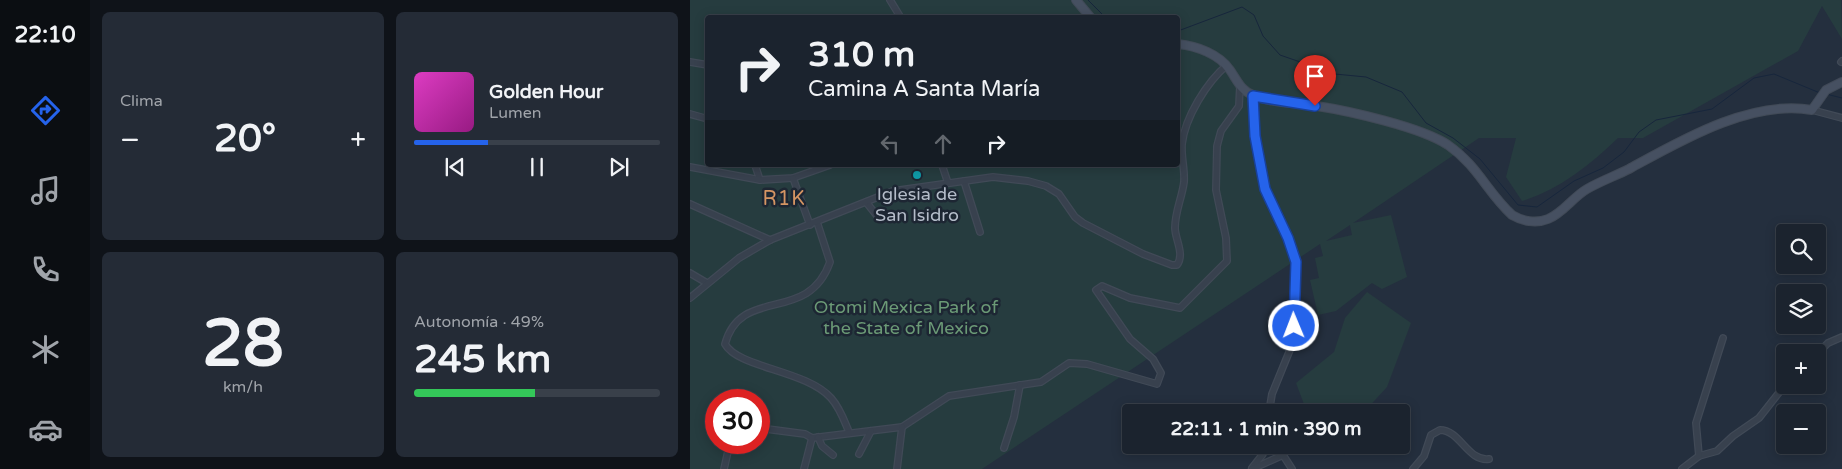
<!DOCTYPE html>
<html lang="es">
<meta charset="utf-8">
<style>
body{margin:0;font-family:"Varela Round",sans-serif;background:#242b36;color:#f1f3f6;height:100vh;display:flex;flex-direction:column;font-size:19px;white-space:nowrap}
*{box-sizing:border-box;margin:0}
p{font-size:16px;color:#a0a4aa}
.icon{flex:none;width:28px;height:28px;fill:none;stroke:currentColor;stroke-width:2;stroke-linecap:round;stroke-linejoin:round}
.map{position:relative;flex:1;overflow:hidden}
.panel{display:flex;flex-direction:column;gap:12px;padding:12px;background:#0f1319;width:600px}
.panel>*{flex:none}
.top-card{position:absolute;left:15px;top:15px;width:475px;height:152px;border-radius:5px;box-shadow:0 2px 12px #0003,0 0 0 1px #39404a;background:#1b232e;color:#f1f3f6;overflow:hidden}
.buttons{position:absolute;left:1086px;top:224px;display:grid;gap:10px}
.buttons a{display:grid;place-items:center;width:50px;height:50px;border-radius:5px;background:#1b232e;box-shadow:0 2px 12px #0003,0 0 0 1px #39404a;font-size:25px}
.speed{position:absolute;left:15px;top:389px;display:flex;gap:10px;font-size:25px;font-weight:700;text-align:center}
.speed>*{display:grid;place-content:center;width:65px;height:65px;border-radius:50%;background:#1b232e;box-shadow:0 2px 12px #0003,0 0 0 1px #39404a;line-height:1}
.speed .limit{border:8px solid #d22;background:#fff;color:#111}
.pin{position:absolute;display:grid;place-items:center;width:42px;height:42px;color:#fff;margin:-51px -21px;border-radius:50% 50% 50% 0;rotate:-45deg;box-shadow:0 0 5px #0007}
.pin .icon{rotate:45deg}
.me{position:absolute;width:55px;margin:-28px;rotate:359deg;stroke-linejoin:round;filter:drop-shadow(0 0 4px #0008)}
.turn{display:flex;align-items:center;gap:18px;height:105px;padding:0 20px;font-size:22px}
.turn .icon{width:65px;height:65px;stroke-width:2.5}
.turn b{display:block;font-size:35px;line-height:42px}
.lanes{display:flex;align-items:center;height:48px;padding:0 20px;background:#0003;justify-content:center;gap:25px;direction:ltr}
.lanes .off{opacity:.35}
.big{font-size:38px;font-weight:800;line-height:1.1}
.panel .widget{flex:1;display:flex;flex-direction:column;justify-content:center;gap:8px;min-width:0;padding:0 18px;border-radius:8px;background:#242b36}
.panel .dial{align-items:center;gap:0}
.dial b{font-size:65px;line-height:1}
.song{display:flex;align-items:center;gap:15px}
.cover{width:60px;height:60px;border-radius:8px;background:linear-gradient(135deg,hsl(310 70% 55%),hsl(310 70% 35%))}
.played{height:5px;border-radius:2px;background:linear-gradient(90deg,#2563eb 30%,#39404a 30%)}
.keys{display:flex;justify-content:space-around;direction:ltr}
.heat{display:flex;justify-content:space-between;align-items:center;font-size:28px;direction:ltr}
.charge{height:8px;border-radius:4px;background:linear-gradient(90deg,#34c759 49%,#39404a 0)}
.panel .tiles{flex:1;display:grid;gap:12px;grid-template-columns:repeat(2,1fr)}
.trip{position:absolute;left:432px;top:404px;width:288px;height:50px;border-radius:5px;background:#1b232e;box-shadow:0 2px 12px #0003,0 0 0 1px #39404a;font-weight:800;line-height:50px;text-align:center}
main{display:flex;flex:1;min-height:0}
.menu{display:flex;flex-direction:column;width:90px;justify-content:space-around;align-items:center;background:#0b0e12;color:#a0a4aa}
.menu .icon{width:35px;height:35px}
.menu .active{color:#2563eb}
.menu b{font-size:22px;color:#f1f3f6}
.map>svg:first-child{display:block}
.green{fill:#263c3f;fill-rule:evenodd}
.lines{fill:none;stroke-linecap:round;stroke-linejoin:round}
.stream{stroke:#17263c;stroke-width:1}
.minor-casing{stroke:#414a57;stroke-width:8}
.secondary-casing{stroke:#414a57;stroke-width:10}
.minor{stroke:#38414e;stroke-width:5.5}
.secondary{stroke:#465061;stroke-width:8}
.route-casing{stroke:#184099;stroke-width:12}
.route{stroke:#2563eb;stroke-width:9}
.culture-dot{fill:#0f9aa8;stroke:#1d2633;stroke-width:2}
.labels{text-anchor:middle;stroke-width:5;stroke-linejoin:round;paint-order:stroke}
.poi-label{font-size:18px;fill:#b4bcc9;stroke:#1d2633}
.park-label{font-size:18px;fill:#6b9a76;stroke:#1d2633}
.quarter-label{font-size:20px;letter-spacing:1px;fill:#d59563;stroke:#1d2633}
</style>
<main>
<nav class="menu">
<b>22:10</b>
<svg class="icon active" aria-label="directions" viewBox="0 0 24 24"><path d="M12 3l9 9-9 9-9-9zM9 14v-3h6M13 9l2 2-2 2"/></svg>
<svg class="icon" aria-label="music" viewBox="0 0 24 24"><path d="M9 18V5l10-2v13"/><circle cx="6" cy="18" r="3"/><circle cx="16" cy="16" r="3"/></svg>
<svg class="icon" aria-label="phone" viewBox="0 0 24 24"><path d="M5 4h4l2 5-3 2q2 4 5 5l2-3 5 2v4C11 20 4 13 5 4z"/></svg>
<svg class="icon" aria-label="climate" viewBox="0 0 24 24"><path d="M12 3v18M4 7l16 10M4 17L20 7"/></svg>
<svg class="icon" aria-label="car" viewBox="0 0 24 24"><path d="M5 17H2v-5l4-1 3-4h7l3 4 3 1v5h-3M9 17h6M6 11h13"/><circle cx="7" cy="17" r="2"/><circle cx="17" cy="17" r="2"/></svg>
</nav>
<section class="panel">
<div class="tiles">
<div class="widget"><p>Clima</p>
<div class="heat"><a>−</a><b class="big">20°</b><a>+</a></div>
</div>
<div class="widget">
<div class="song"><i class="cover"></i><div><b>Golden Hour</b><p>Lumen</p></div></div>
<div class="played"></div>
<div class="keys"><svg class="icon" aria-label="previous" viewBox="0 0 24 24"><path d="M18 5L8 12l10 7zM5 5v14"/></svg><svg class="icon" aria-label="pause" viewBox="0 0 24 24"><path d="M8 5v14M16 5v14"/></svg><svg class="icon" aria-label="next" viewBox="0 0 24 24"><path d="M6 5l10 7-10 7zM19 5v14"/></svg></div>
</div>
<div class="widget dial"><b>28</b><p>km/h</p></div>
<div class="widget"><p>Autonomía · 49%</p><b class="big">245 km</b><div class="charge"></div></div>
</div>
</section>
<div class="map">
<svg width="1152" height="469" viewBox="0 0 1152 469">
<rect width="100%" height="100%" fill="#242f3e"/>
<g class="green">
<path d="M0 0H1151L1152 39 1132 6 1108 51 953 138H928C901 164 869 190 832 201L816 177 826 138H789L663 223 701 215 717 277 692 289 682 283 646 311 628 315 620 280 629 278 625 258 633 256 630 244 292 469H0ZM18 18H488V165H18ZM660 225 662 235 636 241ZM26 400H69V442H26Z"/>
<polygon points="677,292 721,323 697,387 674,412 617,412 606,383 644,352 655,318"/>
</g>
<g class="lines">
<g class="stream">
<polyline points="398,0 416,18"/>
<polyline points="488,31 552,7 564,15 573,36 590,55 645,74 676,77 712,92 736,123 763,138 790,159 828,205 847,207 884,181 913,168 934,152 949,132 966,120 1022,109 1064,78 1084,74 1130,93"/>
<polyline points="1136,94 1152,98"/>
</g>
<g class="minor-casing">
<g id="minor">
<polyline points="200,0 211,18"/>
<polyline points="0,62 18,65"/>
<polyline points="1151,62 1152,61"/>
<polyline points="563,96 565,136 575,189 596,231 606,262 603,306 604,340 582,394 579,412"/>
<polyline points="1122,110 1152,118"/>
<polyline points="0,114 18,119"/>
<polyline points="65,165 70,180"/>
<polyline points="252,165 258,183"/>
<polyline points="0,167 70,180 103,178 140,165"/>
<polyline points="103,178 120,225"/>
<polyline points="274,181 290,232"/>
<polyline points="176,202 188,217"/>
<polyline points="0,204 80,240"/>
<path d="M127 222 140 262C118 325 51 285 35 344 48 368 116 370 141 398 150 408 154 420 159 432"/>
<polyline points="0,273 17,283"/>
<path d="M0 298 49 258 80 240 203 191 303 177 338 181 356 186 369 194 385 217 393 223 453 254 482 265H487C495 254 485 239 485 228 485 211 492 198 494 182 495 169 491 157 492 144 495 117 517 82 537 65"/>
<polyline points="1128,353 1138,343 1152,337"/>
<polyline points="69,428 115,434 122,438 212,427 259,396 351,382 379,363 397,364 467,384 471,373 463,359 440,339 406,290 412,286 440,298 490,308 537,261 536,238 526,190 527,146 531,131 549,106 550,85"/>
<polyline points="128,437 132,446 143,455"/>
<polyline points="314,448 324,417 330,385"/>
<polyline points="169,454 181,431"/>
<polyline points="1009,456 1027,451 1043,436 1069,418 1095,385"/>
<polyline points="562,468 573,454 575,445"/>
<polyline points="34,469 40,442"/>
<polyline points="114,469 122,438"/>
<polyline points="207,469 212,427"/>
<polyline points="562,469 593,455 602,469"/>
<path d="M723 469 734 456 741 435 750 430C770 430 778 462 799 459"/>
<polyline points="992,469 1009,456 1006,423 1033,338"/>
</g>
</g>
<g class="secondary-casing">
<g id="secondary">
<polyline points="386,0 401,18"/>
<path d="M488 44C507 46 529 54 540 70 547 80 551 91 563 95 579 103 608 103 627 106 659 111 731 127 758 145 788 166 797 192 822 215 832 221 846 224 858 219 873 213 883 197 897 189 911 181 925 176 939 169 990 141 1061 99 1122 110L1136 90 1152 82"/>
</g>
</g>
<use href="#minor" class="minor"/>
<use href="#secondary" class="secondary"/>
</g>
<g class="lines">
<g class="route-casing">
<polyline id="route" points="604,326 606,262 598,238 575,189 565,136 563,96 625,106"/>
</g>
<use href="#route" class="route"/>
</g>
<circle class="culture-dot" cx="227" cy="175" r="5"/>
<g class="labels">
<g class="poi-label">
<text x="227" y="200">Iglesia de<tspan x="227" dy="21">San Isidro</tspan></text>
</g>
<g class="park-label">
<text x="216" y="313">Otomi Mexica Park of<tspan x="216" dy="21">the State of Mexico</tspan></text>
</g>
<g class="quarter-label">
<text x="94" y="205">R1K</text>
</g>
</g>
</svg>
<div class="buttons">
<a><svg class="icon" aria-label="search" viewBox="0 0 24 24"><circle cx="10" cy="10" r="6"/><path d="M15 15l6 6"/></svg></a>
<a><svg class="icon" aria-label="layers" viewBox="0 0 24 24"><path d="M12 4l9 5-9 5-9-5zM3 14l9 5 9-5"/></svg></a>
<a>+</a>
<a>−</a>
</div>
<div class="speed"><div class="limit">30</div></div>
<div class="pin" style="left:625px;top:106px;background:#d93025"><svg class="icon" aria-label="arrive" viewBox="0 0 24 24"><path d="M6 21V4h12l-3 4 3 4H6"/></svg></div>
<svg class="me" style="left:604px;top:326px" viewBox="-20 -20 40 40"><circle r="17" fill="#2563eb" stroke="#fff" stroke-width="3"/><path d="M0-11L8 9 0 5-8 9z" fill="#fff"/></svg>
<div class="trip">22:11 · 1 min · 390 m</div>
<div class="top-card">
<div class="turn"><svg class="icon" aria-label="right" viewBox="0 0 24 24"><path d="M7 20v-9h11M14 6l5 5-5 5"/></svg><div><b>310 m</b>Camina A Santa María</div></div>
<div class="lanes"><svg class="icon off" aria-label="left" viewBox="0 0 24 24"><path d="M17 20v-9H6M10 6l-5 5 5 5"/></svg><svg class="icon off" aria-label="ahead" viewBox="0 0 24 24"><path d="M12 20V5M6 11l6-6 6 6"/></svg><svg class="icon" aria-label="right" viewBox="0 0 24 24"><path d="M7 20v-9h11M14 6l5 5-5 5"/></svg></div>
</div>
</div>
</main>
